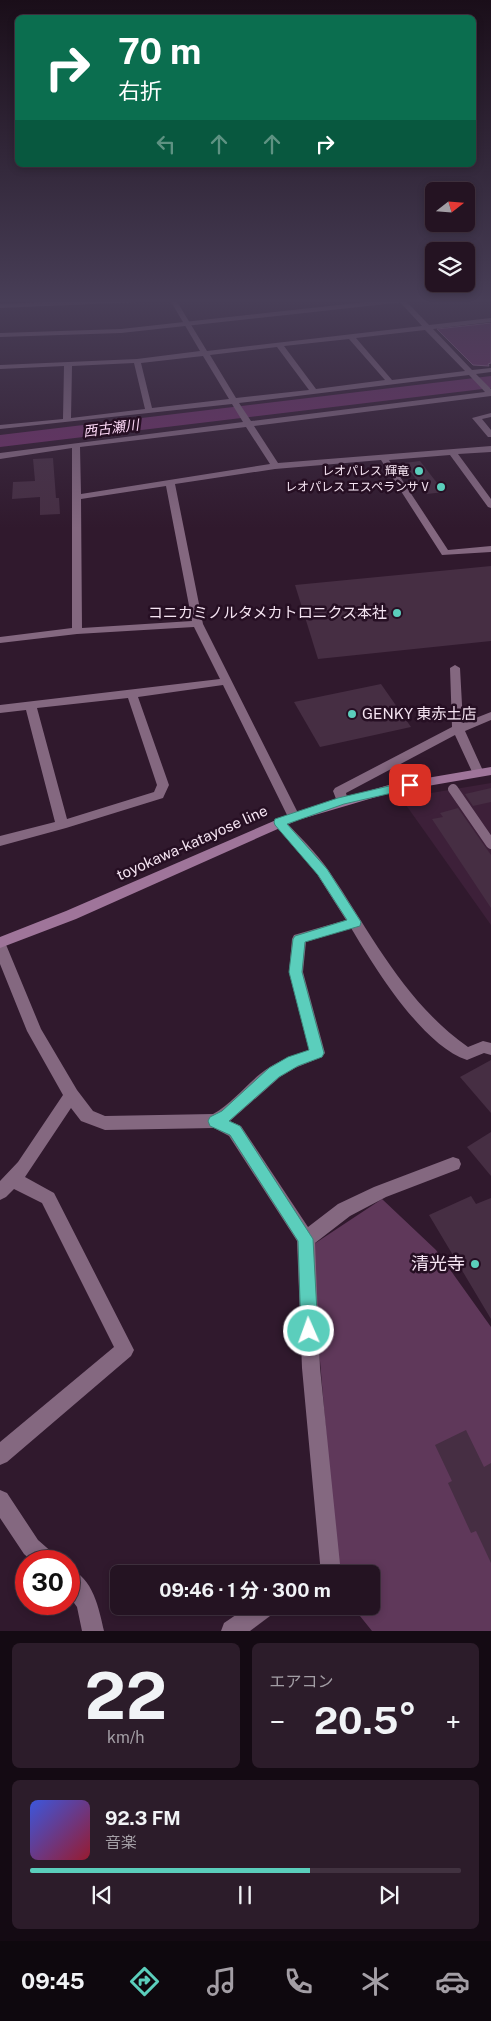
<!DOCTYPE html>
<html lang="ja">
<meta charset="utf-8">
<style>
body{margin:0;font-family:"Public Sans","Noto Sans JP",sans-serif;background:#2c1c2a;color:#f1f3f6;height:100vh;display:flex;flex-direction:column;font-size:19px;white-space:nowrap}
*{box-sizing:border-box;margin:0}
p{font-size:16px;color:#a39ea5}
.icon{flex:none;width:28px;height:28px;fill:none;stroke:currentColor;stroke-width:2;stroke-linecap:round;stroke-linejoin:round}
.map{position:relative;height:1631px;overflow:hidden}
.panel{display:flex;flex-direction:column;gap:12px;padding:12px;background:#140a13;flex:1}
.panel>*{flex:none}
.top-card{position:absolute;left:15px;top:15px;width:461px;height:152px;border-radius:8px;box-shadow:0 2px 8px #0003,0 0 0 1px #413240;background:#0b6e4f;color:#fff;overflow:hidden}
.needle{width:32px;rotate:73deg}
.tools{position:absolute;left:425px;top:182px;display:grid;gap:10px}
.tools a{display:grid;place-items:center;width:50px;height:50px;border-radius:8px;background:#241322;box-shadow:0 2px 8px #0003,0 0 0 1px #413240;font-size:25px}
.speed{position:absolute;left:15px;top:1550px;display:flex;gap:10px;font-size:25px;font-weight:700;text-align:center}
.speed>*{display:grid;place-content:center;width:65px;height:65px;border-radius:50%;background:#241322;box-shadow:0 2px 8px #0003,0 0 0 1px #413240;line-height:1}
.speed .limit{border:8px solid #d22;background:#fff;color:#111}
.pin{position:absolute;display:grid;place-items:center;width:42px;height:42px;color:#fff;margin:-21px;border-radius:10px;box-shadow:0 2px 8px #0006}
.me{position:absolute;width:55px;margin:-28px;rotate:358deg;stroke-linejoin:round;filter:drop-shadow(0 0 4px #0008)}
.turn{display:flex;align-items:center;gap:18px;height:105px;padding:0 20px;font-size:22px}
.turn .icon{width:65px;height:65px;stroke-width:2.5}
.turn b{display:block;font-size:35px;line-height:42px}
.lanes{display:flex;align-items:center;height:48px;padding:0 20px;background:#0003;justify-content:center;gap:25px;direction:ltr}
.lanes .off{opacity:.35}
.big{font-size:38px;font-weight:700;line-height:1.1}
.panel .tile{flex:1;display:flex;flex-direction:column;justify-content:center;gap:8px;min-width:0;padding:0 18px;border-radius:8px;background:#2c1c2a}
.panel .dial{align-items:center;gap:0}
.dial b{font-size:65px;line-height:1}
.song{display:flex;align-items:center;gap:15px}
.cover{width:60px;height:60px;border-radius:8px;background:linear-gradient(135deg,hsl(230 70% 55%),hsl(350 70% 35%))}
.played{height:5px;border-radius:2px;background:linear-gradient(90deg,#5bcebc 65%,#413240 65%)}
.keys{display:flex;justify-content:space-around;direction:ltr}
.heat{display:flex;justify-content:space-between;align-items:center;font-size:28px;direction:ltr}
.panel .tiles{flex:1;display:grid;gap:12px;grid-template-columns:1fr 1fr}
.tile:last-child{grid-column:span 2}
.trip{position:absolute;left:110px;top:1565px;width:270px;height:50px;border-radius:8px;background:#241322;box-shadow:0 2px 8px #0003,0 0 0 1px #413240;font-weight:700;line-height:50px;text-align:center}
.menu{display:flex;height:80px;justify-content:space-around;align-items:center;background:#0e080e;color:#a39ea5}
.menu .icon{width:35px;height:35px}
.menu .on{color:#5bcebc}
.menu b{font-size:22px;color:#f1f3f6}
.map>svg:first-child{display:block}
.built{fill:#3d2039}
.green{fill:#5f385a}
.water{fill:#6e3067;stroke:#966691}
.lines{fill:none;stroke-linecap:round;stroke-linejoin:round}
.river{fill:#6e3067;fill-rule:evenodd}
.building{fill:#462e43}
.service{stroke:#846880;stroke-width:10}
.minor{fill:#846880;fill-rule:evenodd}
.tertiary{fill:#846880;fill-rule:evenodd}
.secondary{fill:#9f759a;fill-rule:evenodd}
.route{fill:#5bcebc;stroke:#3b867a}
.poi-dot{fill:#5bcebc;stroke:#260f23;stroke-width:2}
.labels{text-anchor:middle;stroke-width:5;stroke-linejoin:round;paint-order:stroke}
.far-poi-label{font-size:12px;fill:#f5e4f2;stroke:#260f23;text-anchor:end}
.far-water-label{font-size:14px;font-style:italic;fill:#fad5f4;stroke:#260f23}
.poi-label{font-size:15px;fill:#f5e4f2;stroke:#260f23;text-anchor:end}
.street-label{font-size:15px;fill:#f5e4f2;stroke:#260f23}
.near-poi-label{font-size:18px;fill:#f5e4f2;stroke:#260f23;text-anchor:end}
</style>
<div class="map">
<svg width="491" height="1631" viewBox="0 0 491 1631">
<rect width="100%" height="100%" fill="#30192d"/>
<polygon class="built" points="491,783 491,925 401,798"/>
<polygon class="green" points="382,1199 436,1250 491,1327 491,1631 372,1631 352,1606 371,1606 371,1574 338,1574 318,1337 314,1244"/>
<polygon class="water" points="491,323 491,363 488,364 489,366 473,365 437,329"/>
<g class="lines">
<polygon class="river" points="491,376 491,388 0,447 0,435"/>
</g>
<g class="building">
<polygon points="53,458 56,498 59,498 60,514 40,515 40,497 12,499 13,482 35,481 33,459"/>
<polygon points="420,461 444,492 427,494 404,463"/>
<polygon points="491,566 491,641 318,659 295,585"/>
<polygon points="381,684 411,727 320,747 294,702"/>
<polygon points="491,788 491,802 473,806 465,794"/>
<polygon points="458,808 491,855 491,908 432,819 443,817 440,813"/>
<polygon points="491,1060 491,1113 460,1077"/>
<polygon points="491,1132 491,1176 467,1147"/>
<polygon points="471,1196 476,1204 491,1198 491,1319 429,1215"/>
<polygon points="466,1430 484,1467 491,1463 491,1563 476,1531 471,1533 448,1483 452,1481 435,1445"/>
</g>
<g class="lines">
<polyline class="service" points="453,789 491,844"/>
<g class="minor">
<polygon points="89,300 143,300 140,302 0,308 0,304"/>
<path d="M170 300H176L207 351 422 326 398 300H405L429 325 491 318V322L433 329 472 370 491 368V372L476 374 491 389V396L254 426 278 463 491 446V452L458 454 491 499V508L488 507 450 455 389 460 448 550 491 546V552L442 555 381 460 275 469 175 484 203 624 300 817 294 821 288 817 223 685 138 697 169 785 163 798 66 828 0 846V836L55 822 26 710 0 713V705L220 679 194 627 77 634 0 643V637L72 628V448L0 459V453L243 422 232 404 0 429V425L63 419 64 366 0 369V365L137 359 200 351ZM425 330 465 371 392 380 356 338ZM349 339 385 380 316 389 284 346ZM277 347 309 390 236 398 210 355ZM203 356 229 399 152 408 141 363ZM134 363 145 409 71 418 72 366ZM469 375 485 392 251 421 239 403ZM246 427 270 464 81 494 80 447ZM166 486 192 621 82 628 81 499ZM128 698 157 785 154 792 67 819 37 708Z"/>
<polygon points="491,413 491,417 482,419 491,430 491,437 488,437 472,418"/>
<polygon points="455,665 460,668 463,723 491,712 491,720 465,731 484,773 482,776 474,776 455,735 346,793 348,801 346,804 338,804 333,791 335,788 452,727 450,668"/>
<path d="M279 818 283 819C299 836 316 852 329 871 371 933 404 1002 468 1047L483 1041 491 1043V1055L484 1053 467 1060C422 1045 375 968 351 928L306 942 303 972 325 1053 322 1057 295 1068 280 1077 230 1121 241 1126 308 1227 338 1204 374 1187 453 1157 459 1159 461 1164 459 1169 386 1197 350 1216 315 1243 320 1368 341 1574H321L302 1368 297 1241 229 1136 214 1128 105 1130 81 1121 71 1108 25 1177 54 1193 134 1350 131 1356 7 1462 0 1465V1442L114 1347 42 1203 14 1189 6 1197 0 1200V1181L18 1162 63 1095 27 1031 0 964V942L5 943 7 947 41 1029 77 1090 93 1111 105 1116 213 1114C231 1104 244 1087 260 1074 275 1062 291 1056 309 1050L289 972 292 939 294 935 346 920 315 871 275 825 273 822Z"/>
<polygon points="0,1490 7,1493 38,1540 54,1554 57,1561 32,1561 24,1554 0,1518"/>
<path d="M69 1569C93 1577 99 1609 104 1631H82L77 1607 69 1596Z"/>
<polygon points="249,1606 277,1606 274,1613 250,1631 221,1631 224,1623"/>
</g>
<polygon class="tertiary" points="384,300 407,300 404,302 121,333 0,337 0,333 121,329"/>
<polygon class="secondary" points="491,767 491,775 393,792 298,820 76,919 0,948 0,937 66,911 290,814 392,784"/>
</g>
<linearGradient id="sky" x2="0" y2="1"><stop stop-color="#1a0e19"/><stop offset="0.57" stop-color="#483e57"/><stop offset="1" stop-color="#483e57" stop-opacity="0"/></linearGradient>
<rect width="491" height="528" fill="url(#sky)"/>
<polygon class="route" points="410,781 415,785 414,788 344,804 287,824 327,869 361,922 360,926 305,942 302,972 324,1053 322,1057 298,1066 279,1077 229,1121 240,1126 313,1239 318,1331 315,1337 309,1339 304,1337 301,1331 298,1241 230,1135 210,1126 208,1121 210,1117 222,1111 269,1068 288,1057 309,1050 289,972 293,939 295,936 347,920 318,875 275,825 274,822 275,819 338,798"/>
<g class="poi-dot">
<circle cx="419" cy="471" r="5"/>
<circle cx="441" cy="487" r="5"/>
<circle cx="397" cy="613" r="5"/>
<circle cx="352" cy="714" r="5"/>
<circle cx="475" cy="1264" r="5"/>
</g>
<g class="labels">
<g class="far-poi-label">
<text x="409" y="475">レオパレス 輝竜</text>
<text x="431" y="491">レオパレス エスペランサⅤ</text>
</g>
<g class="far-water-label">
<text transform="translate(111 428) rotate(-7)" y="5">西古瀬川</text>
</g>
<g class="poi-label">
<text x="387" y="618">コニカミノルタメカトロニクス本社</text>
<text x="362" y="719" text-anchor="start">GENKY 東赤土店</text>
</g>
<g class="street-label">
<text transform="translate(192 843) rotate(-24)" y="5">toyokawa-katayose line</text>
</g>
<g class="near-poi-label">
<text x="465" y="1270">清光寺</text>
</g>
</g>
</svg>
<div class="tools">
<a><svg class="needle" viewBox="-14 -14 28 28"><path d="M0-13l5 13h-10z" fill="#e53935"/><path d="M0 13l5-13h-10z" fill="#a39ea5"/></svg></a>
<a><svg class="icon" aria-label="layers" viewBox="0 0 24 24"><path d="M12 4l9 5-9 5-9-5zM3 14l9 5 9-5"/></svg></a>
</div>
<div class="speed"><div class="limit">30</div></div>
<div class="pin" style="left:410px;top:785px;background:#d93025"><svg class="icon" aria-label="arrive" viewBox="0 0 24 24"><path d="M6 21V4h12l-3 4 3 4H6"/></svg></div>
<svg class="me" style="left:309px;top:1331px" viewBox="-20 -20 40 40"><circle r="17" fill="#5bcebc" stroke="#fff" stroke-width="3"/><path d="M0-11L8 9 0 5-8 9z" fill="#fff"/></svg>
<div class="trip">09:46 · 1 分 · 300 m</div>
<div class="top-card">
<div class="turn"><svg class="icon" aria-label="right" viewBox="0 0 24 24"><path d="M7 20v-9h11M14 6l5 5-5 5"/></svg><div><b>70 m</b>右折</div></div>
<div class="lanes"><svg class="icon off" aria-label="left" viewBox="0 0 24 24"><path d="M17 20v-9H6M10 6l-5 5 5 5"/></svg><svg class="icon off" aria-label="ahead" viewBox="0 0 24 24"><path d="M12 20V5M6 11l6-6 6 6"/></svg><svg class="icon off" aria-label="ahead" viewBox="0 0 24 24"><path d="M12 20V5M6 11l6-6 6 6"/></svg><svg class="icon" aria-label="right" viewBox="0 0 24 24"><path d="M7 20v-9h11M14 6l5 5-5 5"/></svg></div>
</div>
</div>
<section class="panel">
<div class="tiles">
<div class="tile dial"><b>22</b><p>km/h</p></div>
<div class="tile"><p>エアコン</p>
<div class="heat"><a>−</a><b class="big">20.5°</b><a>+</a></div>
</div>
<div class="tile">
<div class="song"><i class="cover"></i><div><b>92.3 FM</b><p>音楽</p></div></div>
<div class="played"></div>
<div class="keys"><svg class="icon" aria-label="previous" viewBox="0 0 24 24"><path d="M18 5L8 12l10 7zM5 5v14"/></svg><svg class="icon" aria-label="pause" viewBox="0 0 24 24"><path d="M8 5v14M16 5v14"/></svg><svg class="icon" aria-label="next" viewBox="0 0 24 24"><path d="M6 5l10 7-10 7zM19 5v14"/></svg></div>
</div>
</div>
</section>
<nav class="menu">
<b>09:45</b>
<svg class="icon on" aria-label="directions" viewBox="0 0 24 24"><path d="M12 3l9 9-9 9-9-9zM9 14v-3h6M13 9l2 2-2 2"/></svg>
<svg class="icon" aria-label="music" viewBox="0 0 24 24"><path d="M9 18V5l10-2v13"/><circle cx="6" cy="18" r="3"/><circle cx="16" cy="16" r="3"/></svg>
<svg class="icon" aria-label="phone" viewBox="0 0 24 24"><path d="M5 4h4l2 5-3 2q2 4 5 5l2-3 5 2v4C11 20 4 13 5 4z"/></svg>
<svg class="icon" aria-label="climate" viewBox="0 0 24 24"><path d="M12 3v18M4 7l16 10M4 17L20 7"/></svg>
<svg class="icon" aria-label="car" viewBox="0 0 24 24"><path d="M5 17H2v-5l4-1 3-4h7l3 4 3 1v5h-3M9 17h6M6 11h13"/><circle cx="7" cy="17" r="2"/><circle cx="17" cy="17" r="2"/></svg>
</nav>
